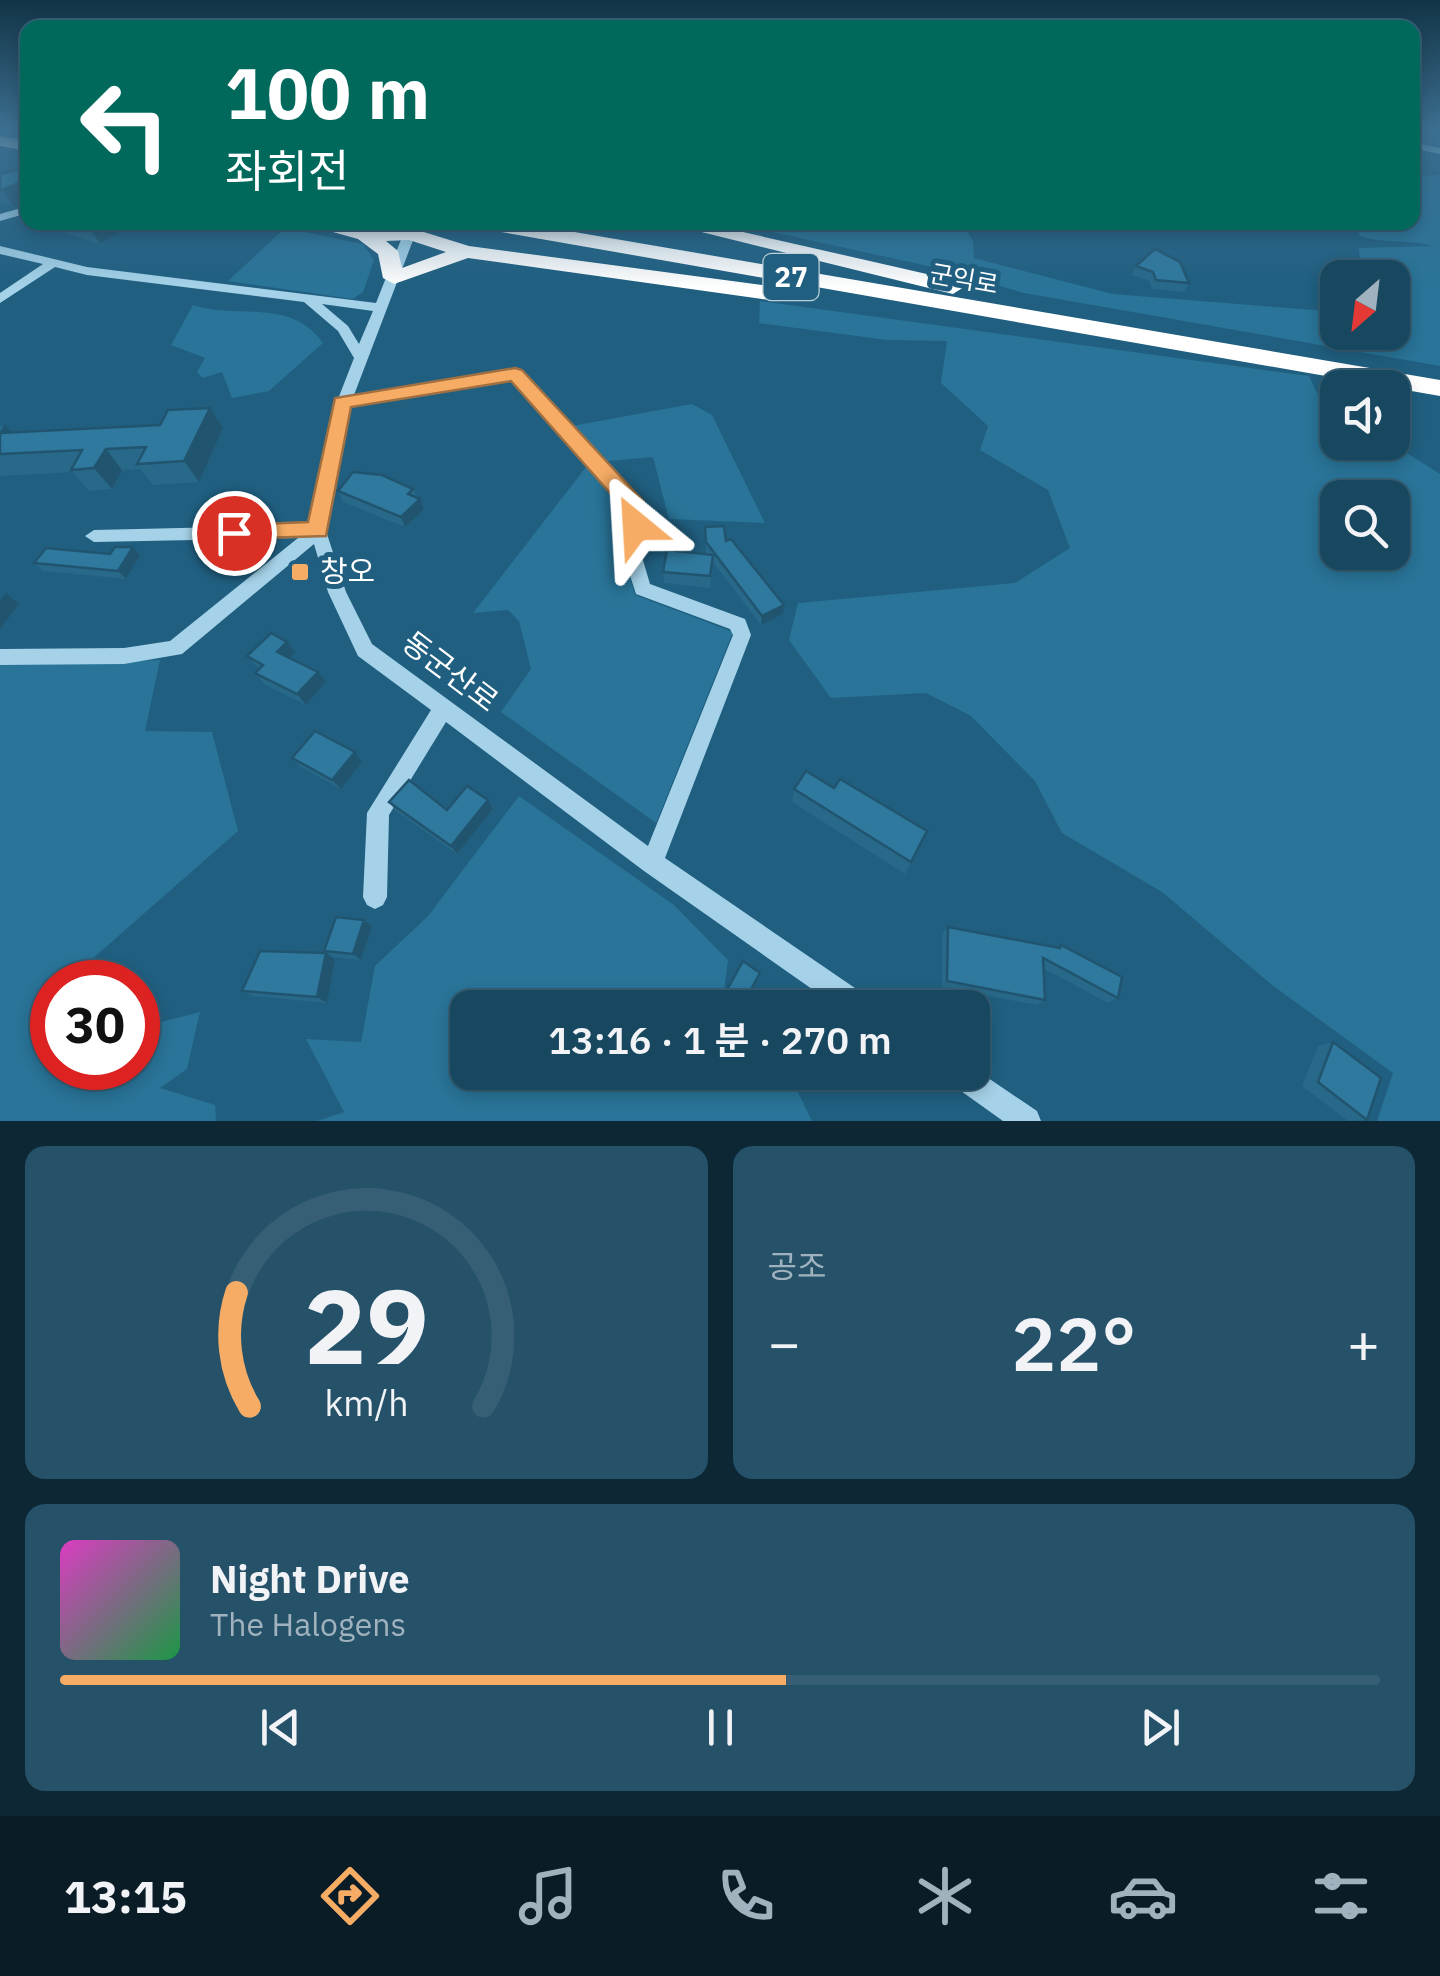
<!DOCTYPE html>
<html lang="ko">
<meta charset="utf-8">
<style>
body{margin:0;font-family:"IBM Plex Sans","Noto Sans KR",sans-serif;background:#255169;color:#f1f3f6;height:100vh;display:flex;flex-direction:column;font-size:38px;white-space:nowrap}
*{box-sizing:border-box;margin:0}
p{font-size:32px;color:#9fb2bd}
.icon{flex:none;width:55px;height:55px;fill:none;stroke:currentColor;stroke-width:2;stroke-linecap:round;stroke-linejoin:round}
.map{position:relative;height:1121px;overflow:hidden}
.sheet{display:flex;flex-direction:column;gap:25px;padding:25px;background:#0d2735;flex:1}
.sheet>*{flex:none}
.hud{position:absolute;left:20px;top:20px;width:1400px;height:210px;border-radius:20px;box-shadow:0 5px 15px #0003,0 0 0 2px #365f75;background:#00695c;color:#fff;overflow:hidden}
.needle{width:65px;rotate:208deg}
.controls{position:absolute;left:1320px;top:260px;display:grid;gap:20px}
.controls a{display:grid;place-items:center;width:90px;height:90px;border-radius:20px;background:#184760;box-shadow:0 5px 15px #0003,0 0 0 2px #365f75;font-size:50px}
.speed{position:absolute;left:30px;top:960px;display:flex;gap:20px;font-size:50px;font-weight:700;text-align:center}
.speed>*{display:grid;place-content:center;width:130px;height:130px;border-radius:50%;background:#184760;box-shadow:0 5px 15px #0003,0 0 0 2px #365f75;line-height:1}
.speed .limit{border:15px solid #d22;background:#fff;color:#111}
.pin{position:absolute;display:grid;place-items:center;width:85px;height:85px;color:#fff;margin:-42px;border:5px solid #fff;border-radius:50%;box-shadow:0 2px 10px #0007}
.me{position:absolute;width:110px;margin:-55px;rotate:333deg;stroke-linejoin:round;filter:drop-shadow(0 0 8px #0008)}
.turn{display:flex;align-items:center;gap:35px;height:210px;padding:0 40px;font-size:45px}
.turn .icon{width:130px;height:130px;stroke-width:2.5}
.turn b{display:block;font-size:70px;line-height:85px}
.big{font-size:75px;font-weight:600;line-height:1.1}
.sheet .card{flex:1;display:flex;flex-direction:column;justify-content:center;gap:15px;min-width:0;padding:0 35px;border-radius:20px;background:#255169}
.sheet .dial{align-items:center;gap:0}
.dial svg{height:260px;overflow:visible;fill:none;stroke:#365f75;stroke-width:7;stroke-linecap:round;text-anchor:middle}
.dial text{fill:#f1f3f6;stroke:none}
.song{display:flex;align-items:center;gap:30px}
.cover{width:120px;height:120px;border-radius:15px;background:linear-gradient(135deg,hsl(310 70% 55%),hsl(140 70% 35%))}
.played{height:10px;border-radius:5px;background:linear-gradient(90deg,#f6ac65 55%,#365f75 55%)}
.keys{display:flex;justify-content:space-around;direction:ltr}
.heat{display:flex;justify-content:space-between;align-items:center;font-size:55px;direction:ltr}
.sheet .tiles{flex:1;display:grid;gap:25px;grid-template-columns:1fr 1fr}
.card:last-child{grid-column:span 2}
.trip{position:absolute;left:450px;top:990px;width:540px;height:100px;border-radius:20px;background:#184760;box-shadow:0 5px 15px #0003,0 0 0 2px #365f75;font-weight:600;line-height:100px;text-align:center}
.tabs{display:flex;height:160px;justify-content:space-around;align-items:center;background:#0a1c26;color:#9fb2bd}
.tabs .icon{width:70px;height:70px}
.tabs .on{color:#f6ac65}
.tabs b{font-size:45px;color:#f1f3f6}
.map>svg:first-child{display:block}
.green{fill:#297498;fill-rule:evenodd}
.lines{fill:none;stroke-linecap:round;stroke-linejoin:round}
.minor{fill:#a5d2e8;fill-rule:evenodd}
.highway{fill:#fff;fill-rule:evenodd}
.wall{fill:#286888}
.shaded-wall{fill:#21556f}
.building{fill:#2f799e;stroke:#21556f;stroke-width:2.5}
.route{fill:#f6ac65;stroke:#a07042;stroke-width:2.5}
.poi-dot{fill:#f6ac65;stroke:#205f80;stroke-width:4}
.labels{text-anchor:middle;stroke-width:10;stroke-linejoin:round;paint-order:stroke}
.far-street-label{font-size:25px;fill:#fff;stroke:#205f80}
.shield{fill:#205f80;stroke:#bccfd9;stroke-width:2.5}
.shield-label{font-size:28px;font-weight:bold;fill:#fff}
.poi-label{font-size:30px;fill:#fff;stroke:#205f80;text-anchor:start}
.street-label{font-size:30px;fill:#fff;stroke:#205f80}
</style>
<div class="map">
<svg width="1440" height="1121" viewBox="0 0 1440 1121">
<rect width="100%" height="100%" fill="#205f80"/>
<g class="green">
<path d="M1440 175V366L1024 293 942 269 731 223H962L973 241 974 258 1113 294 1337 312 1338 332H1392L1393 319H1400L1393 309 1392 278 1367 277 1361 271 1359 248 1433 246C1409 239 1384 244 1360 236L1355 223 1412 222 1413 176Z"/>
<polygon points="285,228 363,244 374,260 363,292 353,299 228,281"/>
<path d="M760 301 1309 376 1319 397 1337 409 1338 442 1391 443 1440 474V1121H1377L1393 1073 1272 985 1162 892 1062 833 1035 781 971 716 926 693 831 698 789 640 798 603 1015 583 1070 548 1048 490 980 450 988 426 941 383 947 341 887 340 759 323ZM1338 498H1392V552H1338Z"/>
<path d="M193 305C238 320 290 297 323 343L269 391 232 398 222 372 203 378 197 372 205 358 171 345Z"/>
<polygon points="692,404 712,415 765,523 669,519 653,457 608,461 572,426"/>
<polygon points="586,467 625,509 624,556 635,595 733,632 656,823 501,712 531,669 519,621 508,610 473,613"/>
<polygon points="160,660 145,731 212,732 238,831 91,960 82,982 52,982 52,1068 138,1068 138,1028 200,1012 187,1069 160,1088 215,1105 216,1121 0,1121 0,665"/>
<polygon points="519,796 674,905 728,960 722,1007 468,1008 468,1072 779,1073 793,1082 812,1121 317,1121 344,1112 306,1039 361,1042 375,966 428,916"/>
</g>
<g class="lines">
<g class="minor">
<polygon points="1412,142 1440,148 1440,154 1412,148"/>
<polygon points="28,206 28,213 0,221 0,214"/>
<path d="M408 222H420L354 395 520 371 642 504 644 508 642 557 650 584 745 619 751 635 665 858 871 999 875 1008H839L644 871 446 722 389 815 387 897 383 905 375 909 367 905 363 897 367 813 431 710 358 656 328 592 314 544 182 654 124 664 0 665V649L124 648 170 641 298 538 94 542 85 536 94 530 311 525 331 417 354 358 338 331 304 302 87 275 55 267 0 303V293L43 264 0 254V246L87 267 376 303ZM322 304 373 311 359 344 348 326ZM512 379 628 509 624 557 636 594 730 629 733 635 648 846 372 644 346 592 326 531 345 417 350 406Z"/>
<polygon points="972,1067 1037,1111 1041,1121 1003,1121 947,1081 943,1072 972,1072"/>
</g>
<g class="highway">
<polygon points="0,136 28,141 28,151 0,146"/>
<path d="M297 222 411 228 469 246 777 287 788 294 777 301 468 258 394 284 383 278 378 254 358 239ZM409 240 446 252 402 268 398 251 386 241Z"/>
<polygon points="468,222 516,222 1440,380 1440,396 478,228"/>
<polygon points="661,222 699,222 953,280 964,287 953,294"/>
</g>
</g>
<g class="wall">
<polygon points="28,167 28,200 14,206 0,202 0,174"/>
<polygon points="59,222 122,222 126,229 100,244 67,234"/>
<polygon points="1136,266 1189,283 1184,292 1152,289 1149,281 1132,275"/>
<polygon points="210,408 223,428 199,482 153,485 140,469 122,470 112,489 89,491 73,472 0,476 0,425 12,433 160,425"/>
<polygon points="413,489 424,509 405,527 343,502 338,491"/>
<polygon points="705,527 726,541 783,614 761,625 713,562 710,588 664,583 663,572 708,554 706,552"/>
<polygon points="140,555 126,579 43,571 34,563"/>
<polygon points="287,642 295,652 289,658 318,672 326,682 306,705 264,684 255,673 260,669 247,656"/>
<polygon points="355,752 362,762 341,789 301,767 292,758"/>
<polygon points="834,788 927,831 905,874 792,802 794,789"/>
<polygon points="389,802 447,810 493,809 457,854 396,811"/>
<polygon points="364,920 372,927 361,960 333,957 324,951"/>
<polygon points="948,927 1057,948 1061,945 1118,998 1108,1003 1043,968 1045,1000 1037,1005 942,987 942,934"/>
<polygon points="335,960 327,1003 253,996 242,991"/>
<polygon points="1333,1042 1367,1120 1348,1121 1302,1086 1318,1046"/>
</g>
<g class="shaded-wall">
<polygon points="28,179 28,200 14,206 2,190"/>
<polygon points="96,222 122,222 126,229 100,244 89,227"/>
<polygon points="210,408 223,428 199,482 184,461"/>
<polygon points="5,425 24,446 0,432"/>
<polygon points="106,449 122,470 112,489 94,468"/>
<polygon points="420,499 424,509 405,527 401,517"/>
<polygon points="133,547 140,555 126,579 118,571"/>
<polygon points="6,593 19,604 0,629 0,601"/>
<polygon points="784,605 783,614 761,625 762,616"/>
<polygon points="287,642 295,652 285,663 277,652"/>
<polygon points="318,672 326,682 306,705 297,694"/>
<polygon points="355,752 362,762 341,789 332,780"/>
<polygon points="488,800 493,809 457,854 451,846"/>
<polygon points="364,920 372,927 361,960 353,954"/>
<polygon points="326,953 335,960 327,1003 317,997"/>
</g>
<g class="building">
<polygon points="28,167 28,179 2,190 0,189 0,174"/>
<polygon points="74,222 96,222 89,227"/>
<polygon points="1155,249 1180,262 1189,283 1156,280 1153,272 1136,266"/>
<polygon points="210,408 184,461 137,464 146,447 106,449 94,468 71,470 82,450 0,454 0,433 160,425 168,410"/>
<polygon points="353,472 382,475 413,489 408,494 420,499 401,517 338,491"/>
<polygon points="724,526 726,541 731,539 784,605 762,616 706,542 705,527"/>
<polygon points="115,547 133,547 118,571 34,563 46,548 110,554"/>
<polygon points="667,550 713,555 710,576 663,572"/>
<polygon points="271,633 287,642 277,652 318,672 297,694 255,673 263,665 247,656"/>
<polygon points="315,731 355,752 332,780 292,758"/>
<polygon points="806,771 834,788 840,779 927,831 911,862 794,789"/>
<polygon points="409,780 447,810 467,786 488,800 451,846 389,802"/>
<polygon points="336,917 364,920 353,954 324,951"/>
<polygon points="948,927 1060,948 1061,945 1122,977 1118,998 1043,958 1045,1000 947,981"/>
<polygon points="260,951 326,953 317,997 242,991"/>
<polygon points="743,961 760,973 747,997 762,1008 735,1008 722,999"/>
<polygon points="1333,1042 1381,1078 1367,1120 1318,1082"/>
</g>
<linearGradient id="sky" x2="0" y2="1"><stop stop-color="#123446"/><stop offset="0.45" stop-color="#3c6f91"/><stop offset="1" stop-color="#3c6f91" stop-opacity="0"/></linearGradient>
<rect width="1440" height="287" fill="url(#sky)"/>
<polygon class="route" points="515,368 522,370 644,502 644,532 628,532 625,510 511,381 351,407 326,536 226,539 223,533 234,525 308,522 335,398"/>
<rect class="poi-dot" x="290" y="562" width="20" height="20" rx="5"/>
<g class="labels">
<g class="far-street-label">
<text transform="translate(964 279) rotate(10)" y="9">군익로</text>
</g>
<rect class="shield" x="763.5" y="254" width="55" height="46" rx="8"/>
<g class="shield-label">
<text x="791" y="287">27</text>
</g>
<g class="poi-label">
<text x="320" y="582">창오</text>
</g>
<g class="street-label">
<text transform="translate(450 672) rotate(37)" y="10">동군산로</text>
</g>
</g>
</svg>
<div class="controls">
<a><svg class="needle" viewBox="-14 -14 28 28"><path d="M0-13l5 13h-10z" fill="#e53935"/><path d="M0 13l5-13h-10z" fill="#9fb2bd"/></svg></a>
<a><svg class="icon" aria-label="sound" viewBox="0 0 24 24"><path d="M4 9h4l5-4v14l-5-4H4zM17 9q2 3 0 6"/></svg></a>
<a><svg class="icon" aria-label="search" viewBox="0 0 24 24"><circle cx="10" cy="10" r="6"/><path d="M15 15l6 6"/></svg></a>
</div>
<div class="speed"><div class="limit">30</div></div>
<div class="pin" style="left:234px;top:533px;background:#d93025"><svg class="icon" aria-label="arrive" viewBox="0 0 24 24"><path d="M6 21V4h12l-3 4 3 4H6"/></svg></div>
<svg class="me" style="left:636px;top:526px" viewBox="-20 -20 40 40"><path d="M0-17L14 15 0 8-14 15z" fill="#f6ac65" stroke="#fff" stroke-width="4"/></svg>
<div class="trip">13:16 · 1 분 · 270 m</div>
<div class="hud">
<div class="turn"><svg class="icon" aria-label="left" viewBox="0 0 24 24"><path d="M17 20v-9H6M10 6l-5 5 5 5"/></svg><div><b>100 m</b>좌회전</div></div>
</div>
</div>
<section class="sheet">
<div class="tiles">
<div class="card dial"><svg viewBox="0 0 100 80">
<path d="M14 69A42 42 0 1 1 86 69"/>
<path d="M14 69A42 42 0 0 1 10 34" stroke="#f6ac65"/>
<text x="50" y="56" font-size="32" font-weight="700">29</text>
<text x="50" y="72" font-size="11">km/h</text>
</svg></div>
<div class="card"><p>공조</p>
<div class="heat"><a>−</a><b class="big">22°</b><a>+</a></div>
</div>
<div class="card">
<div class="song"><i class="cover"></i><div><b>Night Drive</b><p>The Halogens</p></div></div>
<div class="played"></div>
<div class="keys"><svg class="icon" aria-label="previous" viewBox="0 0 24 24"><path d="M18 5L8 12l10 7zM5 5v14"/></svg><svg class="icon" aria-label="pause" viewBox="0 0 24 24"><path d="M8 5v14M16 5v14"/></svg><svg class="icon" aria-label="next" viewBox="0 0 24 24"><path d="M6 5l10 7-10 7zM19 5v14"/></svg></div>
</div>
</div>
</section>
<nav class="tabs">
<b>13:15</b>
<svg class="icon on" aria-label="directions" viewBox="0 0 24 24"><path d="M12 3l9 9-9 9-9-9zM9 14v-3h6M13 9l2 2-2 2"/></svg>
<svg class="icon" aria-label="music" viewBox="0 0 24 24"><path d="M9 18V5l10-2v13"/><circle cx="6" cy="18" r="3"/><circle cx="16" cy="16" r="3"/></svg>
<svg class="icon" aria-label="phone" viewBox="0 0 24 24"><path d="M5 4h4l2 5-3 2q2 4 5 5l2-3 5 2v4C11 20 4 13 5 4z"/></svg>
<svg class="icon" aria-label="climate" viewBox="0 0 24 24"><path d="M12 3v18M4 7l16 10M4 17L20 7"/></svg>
<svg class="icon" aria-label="car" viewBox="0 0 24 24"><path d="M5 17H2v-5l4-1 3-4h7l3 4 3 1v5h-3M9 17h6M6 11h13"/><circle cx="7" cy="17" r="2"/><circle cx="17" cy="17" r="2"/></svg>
<svg class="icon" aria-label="filters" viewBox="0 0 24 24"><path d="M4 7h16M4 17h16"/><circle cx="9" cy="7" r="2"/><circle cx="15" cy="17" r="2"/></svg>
</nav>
